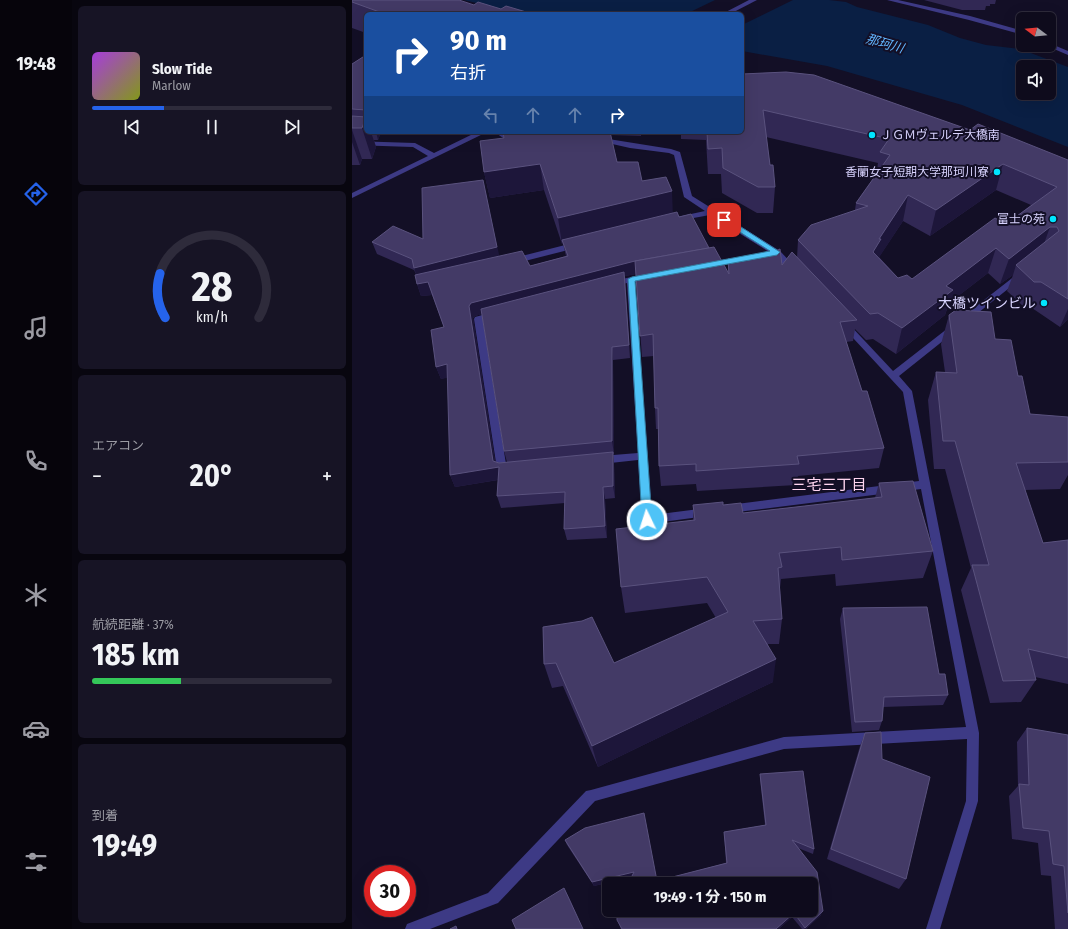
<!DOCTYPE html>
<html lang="ja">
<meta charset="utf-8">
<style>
body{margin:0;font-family:"Fira Sans Condensed","Noto Sans JP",sans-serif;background:#171425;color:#f1f3f6;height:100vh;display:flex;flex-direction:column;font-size:15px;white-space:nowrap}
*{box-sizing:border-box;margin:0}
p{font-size:13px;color:#9b9ba3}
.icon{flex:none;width:22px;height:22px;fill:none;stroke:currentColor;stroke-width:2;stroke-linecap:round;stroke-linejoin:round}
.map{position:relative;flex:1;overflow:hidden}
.drawer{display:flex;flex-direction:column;gap:6px;padding:6px;background:#08060f;width:280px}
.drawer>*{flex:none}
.hud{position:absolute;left:12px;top:12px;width:380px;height:122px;border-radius:6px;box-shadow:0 4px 16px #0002,0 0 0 1px #2e2b3b;background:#1a4fa0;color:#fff;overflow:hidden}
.needle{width:26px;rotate:286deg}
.controls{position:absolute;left:664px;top:12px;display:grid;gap:8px}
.controls a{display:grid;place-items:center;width:40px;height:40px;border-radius:6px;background:#0e0b1c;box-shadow:0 4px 16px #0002,0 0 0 1px #2e2b3b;font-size:20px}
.speed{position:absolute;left:12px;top:865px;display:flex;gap:8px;font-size:20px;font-weight:700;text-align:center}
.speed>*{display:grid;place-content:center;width:52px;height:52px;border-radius:50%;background:#0e0b1c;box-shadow:0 4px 16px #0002,0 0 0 1px #2e2b3b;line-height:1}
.speed .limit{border:6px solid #d22;background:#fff;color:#111}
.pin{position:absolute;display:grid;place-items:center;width:34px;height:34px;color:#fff;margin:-17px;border-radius:8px;box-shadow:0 2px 6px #0006}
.me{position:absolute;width:44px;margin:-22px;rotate:356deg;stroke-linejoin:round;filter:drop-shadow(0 0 3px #0008)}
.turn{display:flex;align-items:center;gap:14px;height:84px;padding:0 20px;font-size:18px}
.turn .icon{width:52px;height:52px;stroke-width:2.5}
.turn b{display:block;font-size:28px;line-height:34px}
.lanes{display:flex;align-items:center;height:38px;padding:0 20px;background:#0003;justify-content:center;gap:20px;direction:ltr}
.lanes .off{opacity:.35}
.big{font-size:30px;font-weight:700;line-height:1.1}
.drawer .widget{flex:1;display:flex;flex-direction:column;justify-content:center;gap:6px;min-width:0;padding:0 14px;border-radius:6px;background:#171425}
.drawer .dial{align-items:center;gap:0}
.dial svg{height:104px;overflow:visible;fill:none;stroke:#2e2b3b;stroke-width:7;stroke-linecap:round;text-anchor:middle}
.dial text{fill:#f1f3f6;stroke:none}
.song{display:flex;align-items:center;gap:12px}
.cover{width:48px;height:48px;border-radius:6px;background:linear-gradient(135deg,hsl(280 70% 55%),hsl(70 70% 35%))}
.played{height:4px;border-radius:2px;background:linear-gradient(90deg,#2563eb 30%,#2e2b3b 30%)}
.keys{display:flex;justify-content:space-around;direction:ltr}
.heat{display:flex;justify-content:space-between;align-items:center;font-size:22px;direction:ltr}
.charge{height:6px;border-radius:3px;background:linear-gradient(90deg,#34c759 37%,#2e2b3b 0)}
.trip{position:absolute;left:250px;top:877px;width:216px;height:40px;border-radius:6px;background:#0e0b1c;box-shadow:0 4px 16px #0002,0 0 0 1px #2e2b3b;font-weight:700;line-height:40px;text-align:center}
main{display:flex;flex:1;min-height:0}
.tabs{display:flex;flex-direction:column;width:72px;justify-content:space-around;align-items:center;background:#06040b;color:#9b9ba3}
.tabs .icon{width:28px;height:28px}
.tabs .active{color:#2563eb}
.tabs b{font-size:18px;color:#f1f3f6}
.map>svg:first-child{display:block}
.water{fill:#0a1f44;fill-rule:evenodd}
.pier{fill:#130f26}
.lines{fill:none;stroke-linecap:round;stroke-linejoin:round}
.minor{fill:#3d3a85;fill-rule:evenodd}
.wall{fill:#312854;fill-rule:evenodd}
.shaded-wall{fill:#1d163a}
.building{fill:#433a66;stroke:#5a527e;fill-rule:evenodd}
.route{fill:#4fc3f7;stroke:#337fa1}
.poi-dot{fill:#00e5ff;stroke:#130f26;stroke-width:1.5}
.labels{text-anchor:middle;stroke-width:4;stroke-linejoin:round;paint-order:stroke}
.far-poi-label{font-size:12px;fill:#d9d4ff;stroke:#130f26;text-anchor:end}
.far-water-label{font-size:13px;font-style:italic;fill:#62b6ff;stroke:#130f26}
.poi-label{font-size:14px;fill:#d9d4ff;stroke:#130f26;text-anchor:end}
.neighbourhood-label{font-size:15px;fill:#ffd6f0;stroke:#130f26}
</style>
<main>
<nav class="tabs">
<b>19:48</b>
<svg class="icon active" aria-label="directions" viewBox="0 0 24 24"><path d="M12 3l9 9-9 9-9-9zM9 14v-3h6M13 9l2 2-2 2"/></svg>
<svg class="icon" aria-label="music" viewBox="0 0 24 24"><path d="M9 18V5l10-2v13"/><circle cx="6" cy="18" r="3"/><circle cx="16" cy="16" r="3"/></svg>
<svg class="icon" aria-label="phone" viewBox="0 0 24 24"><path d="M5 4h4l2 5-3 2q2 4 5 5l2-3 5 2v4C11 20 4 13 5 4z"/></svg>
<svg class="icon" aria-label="climate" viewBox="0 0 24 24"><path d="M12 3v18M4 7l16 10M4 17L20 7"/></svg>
<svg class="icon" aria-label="car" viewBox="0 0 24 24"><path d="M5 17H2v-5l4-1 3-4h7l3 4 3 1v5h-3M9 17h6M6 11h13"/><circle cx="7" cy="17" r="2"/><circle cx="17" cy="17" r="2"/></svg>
<svg class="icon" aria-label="filters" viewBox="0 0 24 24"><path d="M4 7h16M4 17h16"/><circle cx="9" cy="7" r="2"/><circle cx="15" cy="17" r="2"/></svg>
</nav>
<section class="drawer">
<div class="widget">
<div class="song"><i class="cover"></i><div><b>Slow Tide</b><p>Marlow</p></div></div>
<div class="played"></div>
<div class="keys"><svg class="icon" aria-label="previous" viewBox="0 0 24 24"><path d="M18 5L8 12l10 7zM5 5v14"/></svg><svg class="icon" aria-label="pause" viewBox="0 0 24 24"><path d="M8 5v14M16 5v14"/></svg><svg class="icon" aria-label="next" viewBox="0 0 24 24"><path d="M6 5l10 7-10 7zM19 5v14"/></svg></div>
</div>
<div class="widget dial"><svg viewBox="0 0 100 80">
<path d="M14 69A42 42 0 1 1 86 69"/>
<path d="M14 69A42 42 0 0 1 10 35" stroke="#2563eb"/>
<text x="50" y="56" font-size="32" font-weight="700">28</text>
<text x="50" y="72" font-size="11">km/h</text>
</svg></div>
<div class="widget"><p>エアコン</p>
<div class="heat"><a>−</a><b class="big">20°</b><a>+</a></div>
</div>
<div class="widget"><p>航続距離 · 37%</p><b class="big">185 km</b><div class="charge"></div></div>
<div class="widget"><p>到着</p><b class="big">19:49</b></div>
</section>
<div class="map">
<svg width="716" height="929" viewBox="0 0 716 929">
<rect width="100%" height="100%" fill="#130f26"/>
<path class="water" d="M112 0H477L494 2 505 7 576 25 608 38 634 45 668 49 716 67V147L610 105 475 66 390 51V14H169ZM671 67H697V93H671Z"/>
<polygon class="pier" points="363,0 441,0 390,25 390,14 334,14"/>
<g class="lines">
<g class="minor">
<polygon points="397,0 405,0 378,14 370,14"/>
<polygon points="535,0 546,0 618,16 671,31 671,35 617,20"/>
<polygon points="697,43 716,51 716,55 695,46 694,45 697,45"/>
<polygon points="125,132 135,132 0,198 0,193 76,156 61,147 0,145 0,141 63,143 82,153"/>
<polygon points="142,132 151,132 157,137 164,136 168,138 156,141"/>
<polygon points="244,137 319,149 328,152 340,196 428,251 445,269 445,273 439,273 423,256 355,267 354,265 358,262 417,252 358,215 325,221 325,217 353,211 332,197 322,155 317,153 278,148 247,141 244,141"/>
<polygon points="225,242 228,243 228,247 161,264 157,261 158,259"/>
<polygon points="668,272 672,275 671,277 547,376 560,391 627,733 626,801 588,929 574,929 614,801 615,739 432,749 243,801 146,903 78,929 53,929 55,924 136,893 234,791 239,790 432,737 614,727 569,489 377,513 373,512 372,509 373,506 377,505 567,481 551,392 489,325 490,323 496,323 541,371"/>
<polygon points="297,273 300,274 300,278 283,282 300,515 355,508 359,509 360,512 359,515 355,516 295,524 291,523 290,520 286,460 249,464 245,463 244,460 245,457 249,456 286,453 275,283 260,287 256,284 257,282"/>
<polygon points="142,312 145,313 146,315 145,317 131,321 154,464 159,465 160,468 159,471 150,473 146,472 145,469 122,319 123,317"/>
</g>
</g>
<g class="wall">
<polygon points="0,0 122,5 181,14 14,14 14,33 0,28"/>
<polygon points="572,0 644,0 643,4 638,4 638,6 634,6 633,10 610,10"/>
<polygon points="14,55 14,132 29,132 26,140 22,140 24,147 20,159 10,159 8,165 0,165 0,64"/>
<path d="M390 74 618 130 716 160V319L708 327 680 308 672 307 655 291 661 275 648 284 636 273 597 303 593 315 544 354 521 339 514 340 503 329 501 341 494 342 510 391 532 448 527 468 446 476 444 485 345 491 344 484 309 486 307 466V429H304L303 408 302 356 290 357 284 274 273 276 278 358 261 360 262 454H261L262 464 263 498 253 499 255 538 215 540 212 529 213 503 149 508 145 496 146 480 103 487 98 475 96 377 89 379 84 367 92 327 80 295 69 296 65 284 64 274 62 270 25 254 20 242 71 239 147 256 178 266 214 256 211 244H210L192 190 138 198 132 172 152 138 151 132H390ZM289 134 329 135V139L354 140 356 174H369L370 193 405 213H421L423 187 418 165 414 137 526 163 524 175 504 203 503 210 446 240 445 258 430 265 376 259V272L357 248 327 217 321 213 290 181 265 162 259 135 289 136ZM644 190 679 205 654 224 560 279 546 278 527 257 551 221 578 236ZM130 314 152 451 155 462 147 463 143 461 121 318 123 316Z"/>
<polygon points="597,315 643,339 666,376 678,414 716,417 716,475 708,489 673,490 691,543 716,540 716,684 683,677 684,680 669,702 638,703 609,590 619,568 593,469 582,469 576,400 584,372 593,372 589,344"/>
<polygon points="527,483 581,551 571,578 484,586 483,574 429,579 428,588 430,619 427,644 416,644 421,682 246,767 211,686 200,688 192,664 191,627 262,663 364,618 355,603 273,613 269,587 341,520 341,505 371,505 391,513 523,498"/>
<polygon points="491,608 587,674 596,695 591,705 531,707 530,721 527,730 500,732 488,619"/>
<polygon points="675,728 716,735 716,929 703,929 699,876 689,875 686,843 660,839 657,796 666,786 665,742"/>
<polygon points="513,733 530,759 554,879 547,889 475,859 508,746"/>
<polygon points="408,774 462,849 461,854 446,848 469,915 454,929 450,929 440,917 427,929 269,929 265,920 276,884 279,877 242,886 215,845 213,840 305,881 374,863 372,832 413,825 408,779"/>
</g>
<g class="shaded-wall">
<polygon points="14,117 14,132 19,132 24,147 20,159 10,128"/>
<polygon points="0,130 10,159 8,165 0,142"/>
<polygon points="24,132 29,132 26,140"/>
<polygon points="188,164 192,190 138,198 132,172"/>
<polygon points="651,164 644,190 578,236 584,210"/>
<polygon points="131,180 148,259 66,280 62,268"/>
<polygon points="320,191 321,217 210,240 211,244 210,244 206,218"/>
<polygon points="556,195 551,221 526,259 521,252 527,239"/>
<polygon points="698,227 689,252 664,265 661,275 648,284 657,259"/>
<polygon points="358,248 358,261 273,276 278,358 273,276 123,316 121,318 144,468 147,467 151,479 103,487 98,475 141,461 117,306 119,303 278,262"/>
<polygon points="644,248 636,273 597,303 593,315 544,354 550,328 594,286"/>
<polygon points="76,282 80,295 69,296 65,284"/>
<polygon points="716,309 716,319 708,327"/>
<polygon points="260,347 261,360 262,454 260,441"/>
<polygon points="95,364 100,377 89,379 84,367"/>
<polygon points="261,452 262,464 263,498 261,486"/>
<polygon points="251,487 253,499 255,538 253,526"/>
<polygon points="424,659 421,682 246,767 240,746"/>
<polygon points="282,872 283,876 242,886 240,882"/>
<polygon points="212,888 217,897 231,929"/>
<polygon points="471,911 469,915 454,929 452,929 453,928"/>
<polygon points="442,913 440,917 427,929 424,929"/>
</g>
<g class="building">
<polygon points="0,0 107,0 122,5 126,2 149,9 154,6 181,14 33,14 0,2"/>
<polygon points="14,55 14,110 0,109 0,64"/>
<path d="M434 72 462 75 618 130 626 124 716 160V299L689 282H682L664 265 707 231 705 227H698L657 259 644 248 594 286 601 290 550 328 526 313 518 314 446 240 459 225 516 206 504 203 538 155 528 152 537 139 411 110 418 165H421L423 187H406L371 168 370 148 356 149 355 132H390V74ZM651 164 705 187 654 224 643 218 560 279 555 275 546 278 521 252 529 239H527L556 195 584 210Z"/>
<polygon points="0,116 14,117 10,128 0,128"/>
<polygon points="151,132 258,132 265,162 286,162 290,181 314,177 320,191 206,218 188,164 132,172 128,141 152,138"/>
<polygon points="131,180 145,247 62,268 60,259 20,242 41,226 71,239 70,188"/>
<polygon points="325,212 327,217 339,214 357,248 283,261 119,303 117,306 141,461 147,463 261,452 261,486 251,487 253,526 212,529 213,492 145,496 147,467 98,475 95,364 84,367 79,330 92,327 76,282 65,284 63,275 170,251 178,266 216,256 210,240"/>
<polygon points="362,247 377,274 376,259 411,257 428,249 430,265 440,252 505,320 488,322 510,391 515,391 532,448 445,456 447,464 344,471 344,464 307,466 306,408 303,408 301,334 288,336 283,261"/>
<polygon points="272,272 277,345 260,347 260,441 152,451 129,309"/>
<polygon points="604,310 639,312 643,339 659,340 666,376 670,376 678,414 716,417 716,462 664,463 691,543 716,540 716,658 676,649 684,680 651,681 620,565 637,565 603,441 591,441 584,372 605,373 597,315"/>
<polygon points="561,481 581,551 490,560 489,547 427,553 430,567 426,568 430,619 401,621 424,659 240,746 204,663 192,664 191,627 230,621 240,617 262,663 376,612 355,577 269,587 264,529 343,520 341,505 371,502 371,505 389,503 391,513 444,507 530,497 527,483"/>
<polygon points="575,607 587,674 593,674 596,695 532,697 530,721 503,722 491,608"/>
<polygon points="675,728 716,735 716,913 712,866 701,864 697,831 671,828 667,784 677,785"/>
<polygon points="529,732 530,759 578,777 554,879 479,849 513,733"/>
<polygon points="451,771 462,849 440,840 465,872 471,911 453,928 442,913 424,929 270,929 265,920 265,910 459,910 459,884 276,884 282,872 240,882 213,840 233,828 292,813 305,881 375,863 372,832 414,825 408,774"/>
<polygon points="212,888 231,929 164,929 160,920"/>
<polygon points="104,926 105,929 98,929"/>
</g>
<polygon class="route" points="370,218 375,218 428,252 425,255 283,281 300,520 295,524 290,520 276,279 280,277 418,251 370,221"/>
<g class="poi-dot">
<circle cx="520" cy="135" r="4"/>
<circle cx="645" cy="172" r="4"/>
<circle cx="701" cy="219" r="4"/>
<circle cx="692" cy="303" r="4"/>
</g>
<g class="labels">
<g class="far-poi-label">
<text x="528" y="139" text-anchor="start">ＪＧＭヴェルデ大橋南</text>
<text x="637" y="176">香蘭女子短期大学那珂川寮</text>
<text x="693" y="223">富士の苑</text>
</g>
<g class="far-water-label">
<text transform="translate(533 43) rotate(16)" y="5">那珂川</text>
</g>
<g class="poi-label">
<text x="684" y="308">大橋ツインビル</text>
</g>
<g class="neighbourhood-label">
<text x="477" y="490">三宅三丁目</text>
</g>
</g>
</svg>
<div class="controls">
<a><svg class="needle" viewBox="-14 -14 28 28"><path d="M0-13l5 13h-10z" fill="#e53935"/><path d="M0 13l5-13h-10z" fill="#9b9ba3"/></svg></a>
<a><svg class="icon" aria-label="sound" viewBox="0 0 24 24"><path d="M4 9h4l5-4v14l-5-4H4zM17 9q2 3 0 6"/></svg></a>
</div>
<div class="speed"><div class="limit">30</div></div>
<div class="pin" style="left:372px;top:220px;background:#d93025"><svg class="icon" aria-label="arrive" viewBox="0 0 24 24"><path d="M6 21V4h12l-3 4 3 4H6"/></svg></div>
<svg class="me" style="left:295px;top:520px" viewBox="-20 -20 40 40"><circle r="17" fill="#4fc3f7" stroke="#fff" stroke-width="3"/><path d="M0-11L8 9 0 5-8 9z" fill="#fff"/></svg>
<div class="trip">19:49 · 1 分 · 150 m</div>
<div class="hud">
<div class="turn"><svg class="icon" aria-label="right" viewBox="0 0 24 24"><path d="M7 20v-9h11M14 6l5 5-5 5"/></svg><div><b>90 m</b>右折</div></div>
<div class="lanes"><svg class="icon off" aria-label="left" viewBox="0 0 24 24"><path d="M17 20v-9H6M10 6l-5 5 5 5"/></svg><svg class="icon off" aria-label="ahead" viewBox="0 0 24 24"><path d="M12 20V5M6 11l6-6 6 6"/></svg><svg class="icon off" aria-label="ahead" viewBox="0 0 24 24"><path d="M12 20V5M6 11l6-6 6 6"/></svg><svg class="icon" aria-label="right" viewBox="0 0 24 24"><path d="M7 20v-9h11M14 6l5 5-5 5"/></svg></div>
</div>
</div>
</main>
